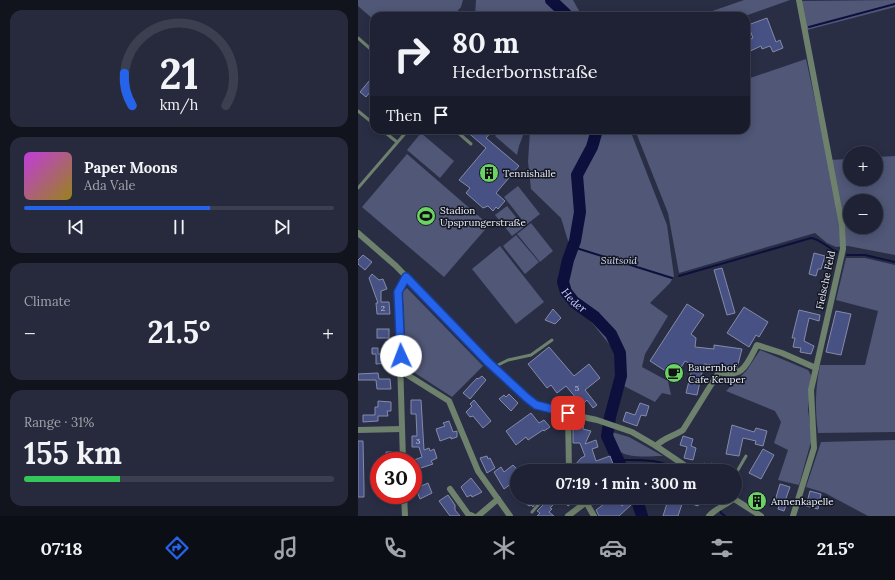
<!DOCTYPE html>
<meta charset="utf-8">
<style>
body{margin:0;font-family:Lora,serif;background:#272a3c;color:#f1f3f6;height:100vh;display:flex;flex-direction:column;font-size:15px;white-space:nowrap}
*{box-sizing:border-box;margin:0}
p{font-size:13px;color:#a1a4ac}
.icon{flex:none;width:22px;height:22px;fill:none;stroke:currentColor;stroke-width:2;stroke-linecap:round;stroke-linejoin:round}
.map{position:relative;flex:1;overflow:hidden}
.sheet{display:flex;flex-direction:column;gap:10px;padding:10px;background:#11131d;width:358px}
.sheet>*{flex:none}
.banner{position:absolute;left:12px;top:12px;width:380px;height:122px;border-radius:12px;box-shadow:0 2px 10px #0003,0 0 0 1px #3c3f4f;background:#1f2234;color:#f1f3f6;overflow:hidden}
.buttons{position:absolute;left:485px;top:146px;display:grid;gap:8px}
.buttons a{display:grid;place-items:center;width:40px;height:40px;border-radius:50%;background:#1f2234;box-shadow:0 2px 10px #0003,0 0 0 1px #3c3f4f;font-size:20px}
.speed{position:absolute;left:12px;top:452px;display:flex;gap:8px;font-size:20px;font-weight:700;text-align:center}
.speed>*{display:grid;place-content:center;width:52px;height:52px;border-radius:50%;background:#1f2234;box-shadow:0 2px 10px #0003,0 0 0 1px #3c3f4f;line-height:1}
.speed .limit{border:6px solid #d22;background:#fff;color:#111}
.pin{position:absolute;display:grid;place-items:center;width:34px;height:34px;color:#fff;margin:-17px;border-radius:8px;box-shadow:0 2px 6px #0006}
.me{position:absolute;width:44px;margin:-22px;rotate:358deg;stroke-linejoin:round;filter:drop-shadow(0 0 3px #0008)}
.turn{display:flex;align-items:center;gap:14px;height:84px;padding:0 16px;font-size:18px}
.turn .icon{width:52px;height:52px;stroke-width:2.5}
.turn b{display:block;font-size:28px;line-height:34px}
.then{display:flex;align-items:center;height:38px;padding:0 16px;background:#0003;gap:8px;font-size:15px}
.big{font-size:30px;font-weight:800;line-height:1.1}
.sheet .card{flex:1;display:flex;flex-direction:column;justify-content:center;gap:6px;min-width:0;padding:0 14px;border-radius:12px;background:#272a3c}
.sheet .dial{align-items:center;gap:0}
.dial svg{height:104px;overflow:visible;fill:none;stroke:#3c3f4f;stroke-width:7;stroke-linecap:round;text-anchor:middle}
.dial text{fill:#f1f3f6;stroke:none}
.song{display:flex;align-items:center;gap:12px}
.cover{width:48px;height:48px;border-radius:6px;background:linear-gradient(135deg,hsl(290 70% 55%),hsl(50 70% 35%))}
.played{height:4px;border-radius:2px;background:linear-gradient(90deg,#2563eb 60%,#3c3f4f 60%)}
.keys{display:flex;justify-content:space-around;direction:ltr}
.heat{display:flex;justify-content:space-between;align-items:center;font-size:22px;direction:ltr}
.charge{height:6px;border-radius:3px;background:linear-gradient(90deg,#34c759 31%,#3c3f4f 0)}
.trip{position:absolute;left:152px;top:464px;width:232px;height:40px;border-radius:20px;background:#1f2234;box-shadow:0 2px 10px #0003,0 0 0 1px #3c3f4f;font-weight:800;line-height:40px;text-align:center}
.menu{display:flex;height:64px;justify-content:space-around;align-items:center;background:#0c0e15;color:#a1a4ac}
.menu .icon{width:28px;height:28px}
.menu .current{color:#2563eb}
.menu b{font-size:18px;color:#f1f3f6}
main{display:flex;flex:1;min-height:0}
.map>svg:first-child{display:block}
.green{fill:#505777;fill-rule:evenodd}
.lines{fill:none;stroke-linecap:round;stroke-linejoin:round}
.stream{stroke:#0d0f3c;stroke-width:2}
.river{stroke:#0d0f3c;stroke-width:12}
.building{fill:#475184;stroke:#848ba7}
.lane{stroke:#6e816c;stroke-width:3}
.street{stroke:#6e816c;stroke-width:6}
.route-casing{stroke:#184099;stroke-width:10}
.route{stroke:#2563eb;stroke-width:7}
.labels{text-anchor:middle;stroke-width:3;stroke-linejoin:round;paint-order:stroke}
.number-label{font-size:8px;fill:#c0c5dd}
.poi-label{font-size:10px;fill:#e8ecfb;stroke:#141721;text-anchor:start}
.park-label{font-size:10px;font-style:italic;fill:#d3dbfb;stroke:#141721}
.street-label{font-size:10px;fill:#e8ecfb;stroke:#141721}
.water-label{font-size:11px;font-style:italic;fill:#cbd3f3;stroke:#141721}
</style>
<main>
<section class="sheet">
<div class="card dial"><svg viewBox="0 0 100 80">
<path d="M14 69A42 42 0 1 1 86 69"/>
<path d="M14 69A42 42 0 0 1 8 44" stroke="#2563eb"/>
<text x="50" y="56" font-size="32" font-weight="700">21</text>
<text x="50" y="72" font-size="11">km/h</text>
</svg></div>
<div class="card">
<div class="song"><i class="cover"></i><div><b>Paper Moons</b><p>Ada Vale</p></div></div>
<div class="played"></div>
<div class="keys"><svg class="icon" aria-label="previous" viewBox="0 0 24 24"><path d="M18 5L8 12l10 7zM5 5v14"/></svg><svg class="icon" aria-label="pause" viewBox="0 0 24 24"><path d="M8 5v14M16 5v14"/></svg><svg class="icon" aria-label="next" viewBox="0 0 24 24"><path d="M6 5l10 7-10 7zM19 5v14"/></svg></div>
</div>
<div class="card"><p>Climate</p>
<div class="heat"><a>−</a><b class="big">21.5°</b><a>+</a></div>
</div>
<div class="card"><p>Range · 31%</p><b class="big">155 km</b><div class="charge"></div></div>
</section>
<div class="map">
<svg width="537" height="516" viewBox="0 0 537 516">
<rect width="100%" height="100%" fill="#292e45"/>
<g class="green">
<polygon points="0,0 105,0 103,7 95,16 16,16 16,20 0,6"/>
<polygon points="118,0 215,0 224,16 117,16"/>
<polygon points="386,0 432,0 387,16 340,16"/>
<polygon points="537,0 537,7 449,30 443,1"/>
<path d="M448 59 470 160 492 159V179H518V157L537 156V255L490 246 478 247 469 243 457 233 321 273 310 213 277 130H388V67L392 78ZM492 201H518V227H492Z"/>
<polygon points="143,130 167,130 161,146 159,155 137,136"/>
<polygon points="172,130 272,130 309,225 316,276 312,283 292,303 310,316 287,354 284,367 310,381 313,395 304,393 297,402 264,385 268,377 268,368 266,375 260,379 259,354 231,319 210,304 203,295 201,279 211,244 203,218 173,189 170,162"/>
<polygon points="63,133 96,161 82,178 49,150"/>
<polygon points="49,154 131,225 86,277 4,207"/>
<polygon points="160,186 182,214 168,225 146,197"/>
<polygon points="149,206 166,227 154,236 137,215"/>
<polygon points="173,223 195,251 182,262 159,234"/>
<polygon points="158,235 181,262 167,274 145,246"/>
<polygon points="142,246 186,302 158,324 114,269"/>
<path d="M488 258H507L537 265V432L460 433C457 408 457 390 462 365H507L520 311 478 300Z"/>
<polygon points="49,288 125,366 94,397 57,373 47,359 46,309 44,292"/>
<polygon points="402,350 450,370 453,375 450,410 454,438 441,485 420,480 430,450 416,443 423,422 417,411 368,391 389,370"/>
<path d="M254 432 271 437 305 456C285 456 252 462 254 432Z"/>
<polygon points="537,440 537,516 510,516 467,493 448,487 463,442"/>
<polygon points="266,463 294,464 311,468 310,471 268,471"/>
</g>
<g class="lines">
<g class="stream">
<polyline points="451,27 537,4"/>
<polyline points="215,247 314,278"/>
<polyline points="489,255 507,255 537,262"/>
<path d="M321 276 453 238C460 238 472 249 479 252"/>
<path d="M260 460C282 460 302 458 321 471"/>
<polyline points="357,497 363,513 367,516"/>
</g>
<g class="river">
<polyline points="193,0 210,16"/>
<path id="s1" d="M239 130 234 147 219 175 222 212 217 241 210 260 205 282 208 292 216 302 237 317 253 334 262 353 263 376 252 417 249 436 265 471"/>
<polyline points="278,497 284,516"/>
</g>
</g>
<g class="building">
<polygon points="409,18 418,42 422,40 425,48 415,52 412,46 404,49 403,46 388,53 388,41 395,38 390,25"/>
<polygon points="16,75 16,94 13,91 8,97 2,92"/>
<polygon points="107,130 135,130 128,138 161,166 138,193 147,201 140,209 138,207 135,211 130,206 125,208 108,193 112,188 101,180 128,148"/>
<polygon points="456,253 467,256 463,269 460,269 458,276 451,274"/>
<polygon points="5,255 14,262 7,270 0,264 0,260"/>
<polygon points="364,268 377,313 369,315 356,270"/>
<polygon points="14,274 21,280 25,279 29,289 23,291 23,302 31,302 32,314 19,314 18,303 20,303 11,278"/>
<polygon points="329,304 346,315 333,334 338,338 337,347 356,349 356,345 384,349 379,368 346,364 339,395 328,393 335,365 327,361 317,377 292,361"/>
<polygon points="386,307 410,322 401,337 398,335 391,347 369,333"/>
<polygon points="195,309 203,318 197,324 187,320"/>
<polygon points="441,310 462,315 461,321 451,318 446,341 456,346 453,354 442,352 443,348 435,347 437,338 434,338"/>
<polygon points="478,311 493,314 483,355 468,352"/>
<rect x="19" y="329" width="12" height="9"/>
<polygon points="191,347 216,376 231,364 242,378 227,390 239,405 235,408 229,400 224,405 208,386 199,393 193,385 189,388 170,364"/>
<polygon points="14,348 20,348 20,354 32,354 32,363 18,364 18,354 14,354"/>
<polygon points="20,373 21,379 32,379 33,389 19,389 18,380 0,380 0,374"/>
<polygon points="124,376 128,380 112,399 105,393 119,378 120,379"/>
<polygon points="151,394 160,403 153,411 141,399 146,395 148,397"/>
<polygon points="53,400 63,400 66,450 71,448 72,451 76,449 79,458 73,461 75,464 60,469 56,460 64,457 61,447 54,447 54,436 59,436 58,414 53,414"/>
<polygon points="116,400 133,421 125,428 115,416 112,417 108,412 114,406 112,404"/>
<polygon points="20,401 33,402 33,411 29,411 30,416 20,416 20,421 5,422 5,415 17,415 17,407 20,407"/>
<polygon points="282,403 291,406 288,416 283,415 279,426 265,421 268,412 277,415"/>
<polygon points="173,413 181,423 186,420 192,427 186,431 185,430 170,440 168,437 158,445 148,431"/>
<polygon points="215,419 226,422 225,429 233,431 227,444 238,440 240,447 234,449 238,461 252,456 255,464 248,467 249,469 247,471 215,471 215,468 218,467 217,465 223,458 227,456 222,443 215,443"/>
<polygon points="91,421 95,432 99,431 99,437 93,439 93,437 82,441 78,429 87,426 85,423"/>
<polygon points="374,425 396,432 398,428 409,431 405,446 397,444 398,441 385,438 381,456 368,454"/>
<polygon points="325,436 335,439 333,446 338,448 335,460 326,458 329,447 322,445"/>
<polygon points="0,441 5,441 6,488 6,497 0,497"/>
<polygon points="405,449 416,455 403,479 391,473"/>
<polygon points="28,452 34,452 35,461 24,461 24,456 28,456"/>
<polygon points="129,456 130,459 132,458 137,468 129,473 122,458"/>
<polygon points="346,463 351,466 353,463 358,466 356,469 358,471 341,471"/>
<polygon points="155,465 159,469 156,471 159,475 159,487 156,489 153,484 146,489 136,472 143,467 146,472"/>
<polygon points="113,478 124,492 114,497 113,495 109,497 103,487"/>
<polygon points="62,482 63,486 70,483 74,493 62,499 56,484"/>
<polygon points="422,484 432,487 426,504 428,505 426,511 420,509 421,506 416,504"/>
<polygon points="452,491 463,494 460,509 448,506"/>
<polygon points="90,495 97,505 97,510 102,516 92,516 81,501"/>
<polygon points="167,497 174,497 179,501 175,507 173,505 171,506 164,501"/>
<polygon points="193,497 221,497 221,498 210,506 203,497 192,508 194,509 191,512 196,516 179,516 182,513 179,511"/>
<polygon points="240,497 256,497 264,506 270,501 273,505 261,516 241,516 238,510 246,504"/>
<polygon points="311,497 344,497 340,506 325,501 320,516 305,516"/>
</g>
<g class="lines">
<g class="lane">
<polyline points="0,38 16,52"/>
<polyline points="16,59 16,62"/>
<polyline points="0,111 16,124"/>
<polyline points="24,130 39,142"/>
<polyline points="97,130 113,144"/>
<polyline points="0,188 50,130"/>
<polyline points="136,367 150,360 173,355 194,340"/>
<polyline points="377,475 388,456"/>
<polyline points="174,512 187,497"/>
</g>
<g class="street">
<polyline points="0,233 38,266 130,362 178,405 192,410 239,420 274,432 298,446 335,471"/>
<polyline points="43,371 91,401 120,471 152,516"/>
<polyline points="210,413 211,471"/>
<polyline points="0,430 44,429"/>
<path d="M298 446C305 438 316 436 325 430L361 372C385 379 389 364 399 345L424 353 458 368"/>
<polyline points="45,461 40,292 48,277"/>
<polyline points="92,489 110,514 115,516"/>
<polyline points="46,495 47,516"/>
<polyline points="225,497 236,516"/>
<polyline points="373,497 403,516"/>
<polyline points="120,516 140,499"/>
<polyline points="210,516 227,503"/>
<path d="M351 516C358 508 367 506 375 499"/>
<polyline points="435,516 456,448 453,390 485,249 484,225 441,0"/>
</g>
</g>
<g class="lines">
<g class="route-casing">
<polyline id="route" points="43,356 40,292 48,277 130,362 169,398 178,405 210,413"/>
</g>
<use href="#route" class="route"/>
</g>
<defs>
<g id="building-disc" transform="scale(1)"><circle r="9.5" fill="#6bd363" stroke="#141721"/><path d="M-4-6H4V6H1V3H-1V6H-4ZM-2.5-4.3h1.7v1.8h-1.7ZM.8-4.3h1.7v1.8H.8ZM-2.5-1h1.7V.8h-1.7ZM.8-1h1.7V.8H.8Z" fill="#111"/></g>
<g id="stadium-disc" transform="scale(1)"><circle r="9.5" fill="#6bd363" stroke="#141721"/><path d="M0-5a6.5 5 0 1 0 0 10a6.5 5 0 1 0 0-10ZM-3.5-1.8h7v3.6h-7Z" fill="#111"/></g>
<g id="cafe-disc" transform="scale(1)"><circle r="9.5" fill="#6bd363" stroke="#141721"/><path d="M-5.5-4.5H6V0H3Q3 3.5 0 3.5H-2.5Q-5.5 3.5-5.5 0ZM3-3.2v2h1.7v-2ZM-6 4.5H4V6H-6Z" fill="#111"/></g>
</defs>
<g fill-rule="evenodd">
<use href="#building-disc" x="131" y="173"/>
<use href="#stadium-disc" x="68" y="216"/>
<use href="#cafe-disc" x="316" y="373"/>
<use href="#building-disc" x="399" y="501"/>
</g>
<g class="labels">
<g class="number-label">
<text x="25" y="311">2</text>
<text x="219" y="391">5</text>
<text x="60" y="444">3</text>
</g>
<g class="poi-label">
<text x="145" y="177">Tennishalle</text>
<text x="82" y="214">Stadion<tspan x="82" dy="12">Upsprungerstraße</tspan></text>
<text x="330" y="371">Bauernhof<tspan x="330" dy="12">Cafe Keuper</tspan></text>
<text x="413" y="505">Annenkapelle</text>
</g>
<g class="park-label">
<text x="261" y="264">Sültsoid</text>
</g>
<g class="street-label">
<text transform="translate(467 280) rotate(-78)" y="4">Fielsche Feld</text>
</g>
<g class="water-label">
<text dy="4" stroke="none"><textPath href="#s1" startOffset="181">Heder</textPath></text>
</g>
</g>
</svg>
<div class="buttons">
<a>+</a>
<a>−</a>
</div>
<div class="speed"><div class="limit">30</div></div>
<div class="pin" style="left:210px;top:413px;background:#d93025"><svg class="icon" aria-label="arrive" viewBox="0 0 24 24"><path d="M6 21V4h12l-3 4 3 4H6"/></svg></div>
<svg class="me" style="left:43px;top:356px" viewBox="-20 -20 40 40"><circle r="19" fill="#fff"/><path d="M0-13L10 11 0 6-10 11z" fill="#2563eb"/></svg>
<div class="trip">07:19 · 1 min · 300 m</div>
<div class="banner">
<div class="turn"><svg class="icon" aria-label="right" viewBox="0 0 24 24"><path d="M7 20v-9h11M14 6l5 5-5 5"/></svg><div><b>80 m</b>Hederbornstraße</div></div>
<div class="then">Then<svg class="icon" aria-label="arrive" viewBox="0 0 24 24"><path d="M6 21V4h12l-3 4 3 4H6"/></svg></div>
</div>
</div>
</main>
<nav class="menu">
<b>07:18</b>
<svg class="icon current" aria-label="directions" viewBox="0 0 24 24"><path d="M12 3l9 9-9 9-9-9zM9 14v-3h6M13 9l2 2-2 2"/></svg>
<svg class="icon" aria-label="music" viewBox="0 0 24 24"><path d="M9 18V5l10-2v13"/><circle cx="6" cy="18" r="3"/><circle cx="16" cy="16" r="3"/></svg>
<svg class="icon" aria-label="phone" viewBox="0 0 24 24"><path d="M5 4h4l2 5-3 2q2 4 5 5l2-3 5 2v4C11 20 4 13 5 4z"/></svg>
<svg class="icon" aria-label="climate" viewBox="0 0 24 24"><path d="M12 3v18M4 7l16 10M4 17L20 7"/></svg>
<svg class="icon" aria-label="car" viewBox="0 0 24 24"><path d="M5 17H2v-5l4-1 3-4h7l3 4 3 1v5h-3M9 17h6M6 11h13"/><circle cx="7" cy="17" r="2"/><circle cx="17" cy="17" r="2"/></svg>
<svg class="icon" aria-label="filters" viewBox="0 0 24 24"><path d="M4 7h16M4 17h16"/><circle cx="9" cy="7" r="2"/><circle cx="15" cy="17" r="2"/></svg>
<b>21.5°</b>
</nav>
